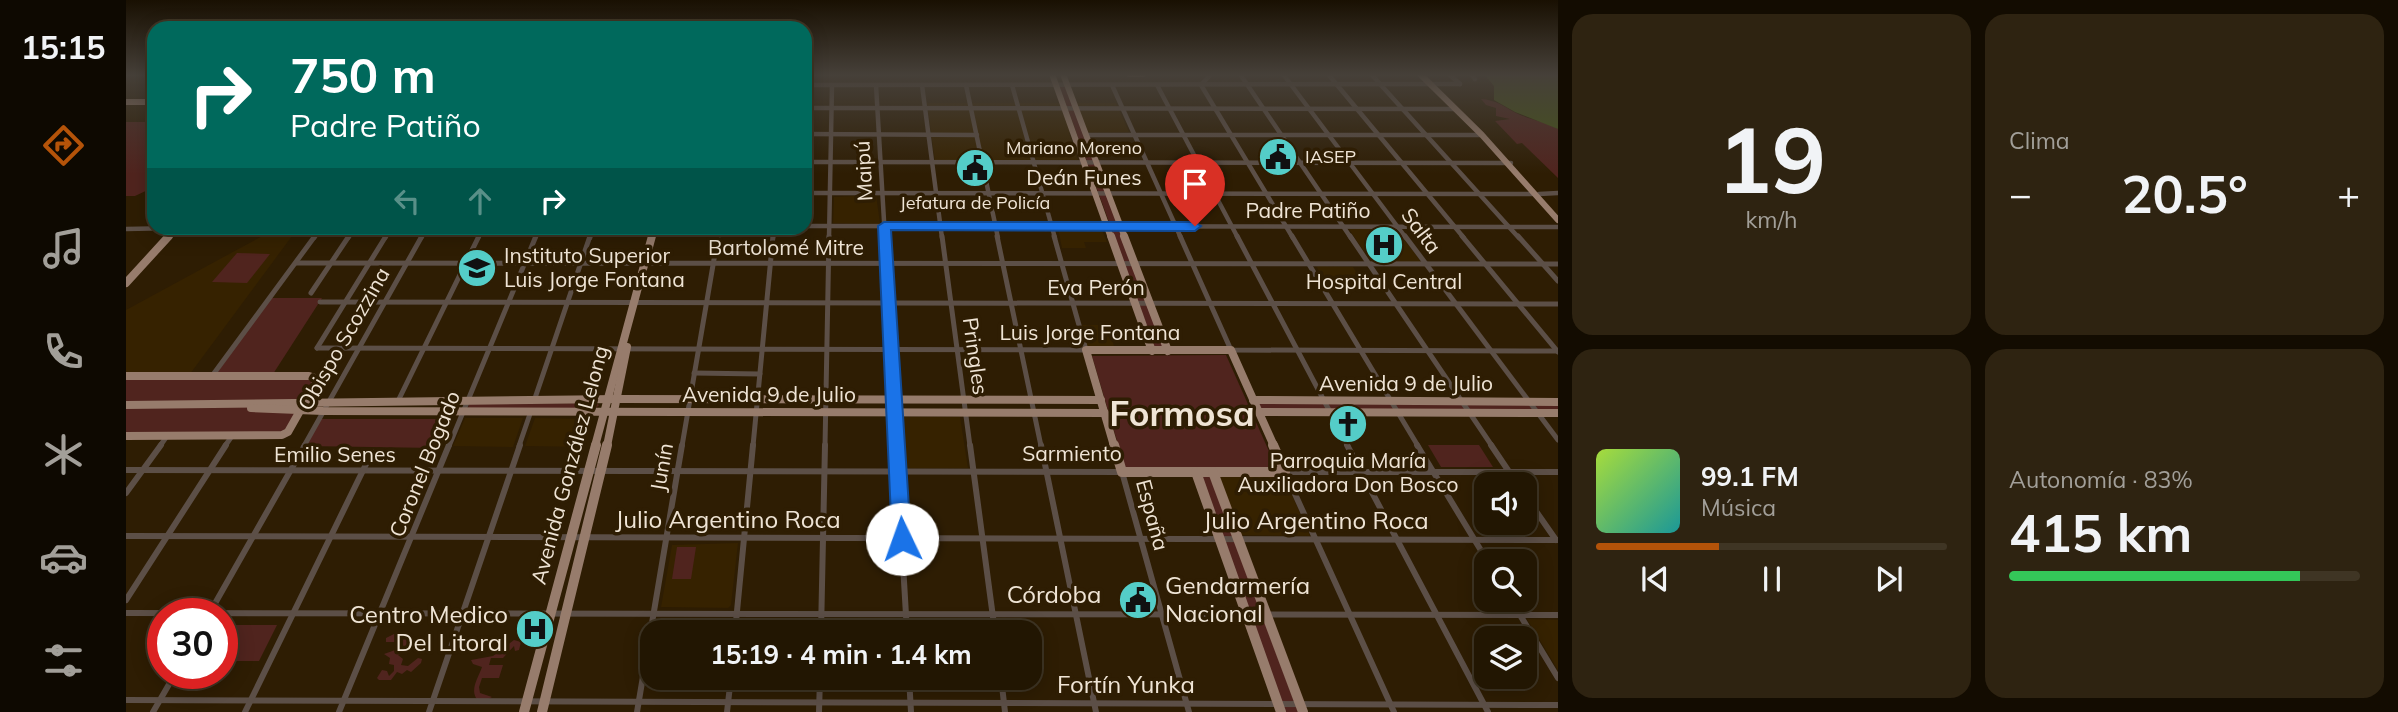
<!DOCTYPE html>
<html lang="es">
<meta charset="utf-8">
<style>
body{margin:0;font-family:Mulish,sans-serif;background:#2e2311;color:#f1f3f6;height:100vh;display:flex;flex-direction:column;font-size:26px;white-space:nowrap}
*{box-sizing:border-box;margin:0}
p{font-size:23px;color:#a29f99}
.icon{flex:none;width:38px;height:38px;fill:none;stroke:currentColor;stroke-width:2;stroke-linecap:round;stroke-linejoin:round}
.map{position:relative;flex:1;overflow:hidden}
.details{display:flex;flex-direction:column;gap:14px;padding:14px;background:#130c01;width:840px}
.details>*{flex:none}
.banner{position:absolute;left:21px;top:21px;width:665px;height:214px;border-radius:21px;box-shadow:0 4px 18px #0003,0 0 0 2px #3f3524;background:#00695c;color:#fff;overflow:hidden}
.buttons{position:absolute;left:1348px;top:472px;display:grid;gap:14px}
.buttons a{display:grid;place-items:center;width:63px;height:63px;border-radius:14px;background:#221602;box-shadow:0 4px 18px #0003,0 0 0 2px #3f3524;font-size:35px}
.speed{position:absolute;left:21px;top:598px;display:flex;gap:14px;font-size:35px;font-weight:700;text-align:center}
.speed>*{display:grid;place-content:center;width:91px;height:91px;border-radius:50%;background:#221602;box-shadow:0 4px 18px #0003,0 0 0 2px #3f3524;line-height:1}
.speed .limit{border:10px solid #d22;background:#fff;color:#111}
.pin{position:absolute;display:grid;place-items:center;width:60px;height:60px;color:#fff;margin:-72px -30px;border-radius:50% 50% 50% 0;rotate:-45deg;box-shadow:0 0 7px #0007}
.pin .icon{rotate:45deg}
.me{position:absolute;width:77px;margin:-38px;rotate:357deg;stroke-linejoin:round;filter:drop-shadow(0 0 5px #0008)}
.turn{display:flex;align-items:center;gap:24px;height:147px;padding:0 28px;font-size:32px}
.turn .icon{width:91px;height:91px;stroke-width:2.5}
.turn b{display:block;font-size:49px;line-height:60px}
.lanes{display:flex;align-items:center;height:66px;padding:0 28px;background:#0003;justify-content:center;gap:35px;direction:ltr}
.lanes .off{opacity:.35}
.big{font-size:52px;font-weight:700;line-height:1.1}
.details .widget{flex:1;display:flex;flex-direction:column;justify-content:center;gap:10px;min-width:0;padding:0 24px;border-radius:21px;background:#2e2311}
.details .dial{align-items:center;gap:0}
.dial b{font-size:91px;line-height:1}
.song{display:flex;align-items:center;gap:21px}
.cover{width:84px;height:84px;border-radius:10px;background:linear-gradient(135deg,hsl(80 70% 55%),hsl(180 70% 35%))}
.played{height:7px;border-radius:4px;background:linear-gradient(90deg,#b45309 35%,#3f3524 35%)}
.keys{display:flex;justify-content:space-around;direction:ltr}
.heat{display:flex;justify-content:space-between;align-items:center;font-size:38px;direction:ltr}
.charge{height:10px;border-radius:5px;background:linear-gradient(90deg,#34c759 83%,#3f3524 0)}
.details .tiles{flex:1;display:grid;gap:14px;grid-template-columns:repeat(2,1fr)}
.trip{position:absolute;left:514px;top:620px;width:402px;height:70px;border-radius:21px;background:#221602;box-shadow:0 4px 18px #0003,0 0 0 2px #3f3524;font-weight:700;line-height:70px;text-align:center}
main{display:flex;flex:1;min-height:0}
.dock{display:flex;flex-direction:column;width:126px;justify-content:space-around;align-items:center;background:#0e0901;color:#a29f99}
.dock .icon{width:49px;height:49px}
.dock .on{color:#b45309}
.dock b{font-size:32px;color:#f1f3f6}
.map>svg:first-child{display:block}
.built{fill:#362200}
.green{fill:#50241e}
.water{fill:#465517}
.lines{fill:none;stroke-linecap:round;stroke-linejoin:round}
.minor-far2{stroke:#5c4f47;stroke-width:4.5}
.minor-far1{stroke:#5c4f47;stroke-width:5}
.minor{stroke:#5c4f47;stroke-width:6}
.major-far2{stroke:#977c6c;stroke-width:6}
.major-far1{stroke:#977c6c;stroke-width:8}
.major{stroke:#977c6c;stroke-width:10}
.route{fill:#1a73e8;stroke:#114b97;stroke-width:2}
.labels{text-anchor:middle;stroke-width:7;stroke-linejoin:round;paint-order:stroke}
.far-street-label{font-size:18px;fill:#efe4d5;stroke:#2e1d03}
.far-poi-label{font-size:18px;fill:#efe4d5;stroke:#2e1d03;text-anchor:start}
.street-label{font-size:21px;fill:#efe4d5;stroke:#2e1d03}
.poi-label{font-size:21px;fill:#efe4d5;stroke:#2e1d03}
.near-street-label{font-size:24px;fill:#efe4d5;stroke:#2e1d03}
.near-poi-label{font-size:24px;fill:#efe4d5;stroke:#2e1d03;text-anchor:start}
.town-label{font-size:35px;font-weight:bold;fill:#efe4d5;stroke:#2e1d03}
</style>
<main>
<nav class="dock">
<b>15:15</b>
<svg class="icon on" aria-label="directions" viewBox="0 0 24 24"><path d="M12 3l9 9-9 9-9-9zM9 14v-3h6M13 9l2 2-2 2"/></svg>
<svg class="icon" aria-label="music" viewBox="0 0 24 24"><path d="M9 18V5l10-2v13"/><circle cx="6" cy="18" r="3"/><circle cx="16" cy="16" r="3"/></svg>
<svg class="icon" aria-label="phone" viewBox="0 0 24 24"><path d="M5 4h4l2 5-3 2q2 4 5 5l2-3 5 2v4C11 20 4 13 5 4z"/></svg>
<svg class="icon" aria-label="climate" viewBox="0 0 24 24"><path d="M12 3v18M4 7l16 10M4 17L20 7"/></svg>
<svg class="icon" aria-label="car" viewBox="0 0 24 24"><path d="M5 17H2v-5l4-1 3-4h7l3 4 3 1v5h-3M9 17h6M6 11h13"/><circle cx="7" cy="17" r="2"/><circle cx="17" cy="17" r="2"/></svg>
<svg class="icon" aria-label="filters" viewBox="0 0 24 24"><path d="M4 7h16M4 17h16"/><circle cx="9" cy="7" r="2"/><circle cx="15" cy="17" r="2"/></svg>
</nav>
<div class="map">
<svg width="1432" height="712" viewBox="0 0 1432 712">
<rect width="100%" height="100%" fill="#2e1d03"/>
<g class="built">
<polygon points="801,103 990,103 1003,132 943,133 952,160 809,161"/>
<polygon points="750,195 754,223 752,224 707,223 708,197"/>
<polygon points="151,228 172,228 64,374 0,373 0,310"/>
<polygon points="932,229 976,230 981,242 958,242 960,248 936,248"/>
<polygon points="1223,229 1271,229 1295,262 1245,262"/>
<polygon points="1190,266 1227,267 1241,289 1204,290"/>
<polygon points="955,325 982,325 988,346 961,346"/>
<polygon points="772,417 834,417 842,468 775,468"/>
<polygon points="339,418 397,418 387,447 327,446"/>
<polygon points="409,418 467,419 459,447 399,446"/>
<polygon points="1093,476 1158,477 1184,536 1114,535"/>
<polygon points="612,543 605,605 602,608 535,607 546,545"/>
<polygon points="1401,619 1432,620 1432,670"/>
</g>
<g class="green">
<polygon points="933,85 939,85 1038,349 1029,348"/>
<path d="M1355 99C1370 100 1377 106 1390 113 1404 120 1419 121 1432 129V178L1396 143 1391 144 1369 121 1384 119 1370 116V108L1360 105Z"/>
<polygon points="0,122 28,122 28,187 9,196 0,196"/>
<polygon points="111,253 144,254 121,283 86,282"/>
<polygon points="145,298 196,298 147,374 90,374"/>
<polygon points="1100,355 1150,467 999,468 966,356"/>
<polygon points="0,378 187,379 188,384 160,430 155,433 0,433"/>
<polygon points="1132,402 1432,403 1432,411 1135,410"/>
<polygon points="470,403 473,405 469,409 342,408 343,404"/>
<polygon points="195,419 324,419 310,448 180,446"/>
<polygon points="1302,445 1353,445 1367,467 1315,467"/>
<polygon points="1074,475 1084,475 1172,712 1159,712"/>
<polygon points="551,547 570,547 565,579 546,579"/>
<polygon points="96,625 151,625 133,661 96,661"/>
<polygon points="270,633 275,637 286,639 280,652 272,655 277,659 275,665 282,666 292,658 296,659 295,663 285,672 281,670 276,674 271,672 265,680 253,680 251,678 256,670 261,671 263,676 268,671 268,665 263,664 264,658 258,654 272,649 274,642 260,642 260,638"/>
<path d="M388 640 395 642 393 650 389 651 388 646 377 658H365L363 665H377L373 678H356L353 687 354 693 366 697 355 703C341 693 352 679 356 667L347 664 345 660 367 656Z"/>
</g>
<polygon class="water" points="1358,74 1432,74 1432,129 1389,112 1368,100 1368,86"/>
<g class="lines">
<g class="minor-far2">
<polyline points="1085,74 1075,85 1167,238"/>
<polyline points="1114,74 1225,238"/>
<polyline points="1157,74 1280,238"/>
<polyline points="1202,74 1338,238"/>
<polyline points="1245,74 1393,238"/>
<polyline points="1323,74 1334,84"/>
<polyline points="1345,74 1349,79"/>
<polyline points="679,85 1334,84"/>
<polyline points="750,85 759,238"/>
<polyline points="796,85 816,238"/>
<polyline points="840,85 872,238"/>
<polyline points="886,85 929,238"/>
<polyline points="986,85 1055,238"/>
<polyline points="1031,85 1112,238"/>
<polyline points="679,108 1330,109"/>
<polyline points="679,134 851,135"/>
<polyline points="960,135 1356,135"/>
<polyline points="679,162 1385,163"/>
<polyline points="679,193 1406,194"/>
<polyline points="1413,194 1432,193"/>
<polyline points="679,226 1432,227"/>
<polyline points="0,229 50,228"/>
<polyline points="188,238 195,228"/>
<polyline points="222,238 229,228"/>
<polyline points="259,238 265,228"/>
<polyline points="295,238 301,228"/>
<polyline points="352,238 357,228"/>
<polyline points="409,238 413,228"/>
<polyline points="464,238 467,228"/>
<polyline points="591,238 593,228"/>
<polyline points="647,238 648,228"/>
<polyline points="703,238 706,85"/>
</g>
<g class="minor-far1">
<polyline points="759,236 770,446"/>
<polyline points="816,236 844,446"/>
<polyline points="871,236 915,446"/>
<polyline points="1054,236 1105,350 1432,351"/>
<polyline points="1111,236 1222,446"/>
<polyline points="1166,236 1292,446"/>
<polyline points="1224,236 1366,446"/>
<polyline points="1279,236 1432,440"/>
<polyline points="1336,236 1432,352"/>
<polyline points="1392,236 1432,281"/>
<polyline points="170,263 1432,264"/>
<polyline points="185,293 223,236"/>
<polyline points="194,302 1432,304"/>
<polyline points="191,348 960,350 928,236"/>
<polyline points="191,348 260,236"/>
<polyline points="568,373 634,374"/>
<polyline points="86,376 189,236"/>
<polyline points="272,401 353,236"/>
<polyline points="408,401 464,236"/>
<polyline points="34,446 41,436"/>
<polyline points="99,446 106,436"/>
<polyline points="178,446 296,236"/>
<polyline points="323,446 410,236"/>
<polyline points="393,446 405,411"/>
<polyline points="556,446 592,236"/>
<polyline points="627,446 647,236"/>
<polyline points="699,446 703,236"/>
</g>
<g class="minor">
<polyline points="770,445 781,632"/>
<polyline points="844,445 869,632"/>
<polyline points="915,445 970,712"/>
<polyline points="1221,445 1362,712"/>
<polyline points="1291,445 1362,562"/>
<polyline points="1365,445 1392,485"/>
<polyline points="0,470 996,472 1063,712"/>
<polyline points="0,493 35,445"/>
<polyline points="1398,494 1430,540"/>
<polyline points="0,536 1432,540"/>
<polyline points="0,600 100,445"/>
<polyline points="1385,600 1432,678"/>
<polyline points="0,613 1432,615"/>
<polyline points="83,614 179,445"/>
<polyline points="609,632 627,445"/>
<polyline points="695,632 699,445"/>
<polyline points="783,677 785,712"/>
<polyline points="875,677 879,712"/>
<polyline points="0,700 1432,705"/>
<polyline points="27,712 49,674"/>
<polyline points="119,712 246,452"/>
<polyline points="213,712 323,445"/>
<polyline points="303,712 394,445"/>
<polyline points="511,712 556,445"/>
<polyline points="601,712 605,677"/>
<polyline points="693,712 694,677"/>
<polyline points="1268,712 1159,472 1432,472"/>
</g>
<g class="major-far2">
<polyline points="926,74 985,238"/>
<polyline points="937,74 999,238"/>
<polyline points="1003,74 1017,74"/>
<polyline points="1294,74 1356,135 1432,220"/>
<polyline points="0,102 28,102"/>
<polyline points="41,238 50,228"/>
<polyline points="525,238 528,228"/>
</g>
<g class="major-far1">
<polyline points="985,236 1026,351"/>
<polyline points="998,236 1042,351"/>
<polyline points="0,283 43,236"/>
<polyline points="0,376 183,376 192,379 162,432 156,435 0,436"/>
<polyline points="1127,400 1432,402"/>
<polyline points="0,405 492,399 975,400"/>
<polyline points="125,408 197,411 979,413"/>
<polyline points="1133,412 1432,413"/>
<polyline points="469,446 526,236"/>
<polyline points="481,446 501,347"/>
<polyline points="988,446 960,350 1105,350 1148,446"/>
</g>
<g class="major">
<polyline points="988,445 996,472 1159,472 1147,445"/>
<polyline points="1070,472 1155,712"/>
<polyline points="1087,472 1177,712"/>
<polyline points="398,712 470,445"/>
<polyline points="416,712 481,445"/>
</g>
</g>
<linearGradient id="sky" x2="0" y2="1"><stop stop-color="#191002"/><stop offset="0.43" stop-color="#464039"/><stop offset="1" stop-color="#464039" stop-opacity="0"/></linearGradient>
<rect width="1432" height="174" fill="url(#sky)"/>
<polygon class="route" points="758,222 1069,222 1075,226 1069,231 765,230 785,539 783,545 776,548 769,545 766,539 752,226"/>
<defs>
<g id="civic-disc" transform="scale(2.0125)"><circle r="9.5" fill="#54cdc8" stroke="#2e1d03"/><path d="M-.6-6.5H3V-4.5H.6V-3L4-1V1h2V6H-6V1h2V-1L-.6-3ZM-1.2 2.5V6h2.4V2.5Z" fill="#111"/></g>
<g id="hospital-disc" transform="scale(2.0125)"><circle r="9.5" fill="#54cdc8" stroke="#2e1d03"/><path d="M-5-5h3v3.5h4V-5h3V5h-3V1.5h-4V5h-3Z" fill="#111"/></g>
<g id="university-disc" transform="scale(2.0125)"><circle r="9.5" fill="#54cdc8" stroke="#2e1d03"/><path d="M0-5L7-2L0 1L-7-2ZM-4 1L0 2.5L4 1V4Q0 6-4 4Z" fill="#111"/></g>
<g id="church-disc" transform="scale(2.0125)"><circle r="9.5" fill="#54cdc8" stroke="#2e1d03"/><path d="M-1.2-6h2.4v3.5h3.3v2.4h-3.3V6h-2.4V-.1h-3.3v-2.4h3.3Z" fill="#111"/></g>
</defs>
<g fill-rule="evenodd">
<use href="#civic-disc" x="1152" y="157"/>
<use href="#civic-disc" x="849" y="168"/>
<use href="#hospital-disc" x="1258" y="245"/>
<use href="#university-disc" x="351" y="268"/>
<use href="#church-disc" x="1222" y="424"/>
<use href="#civic-disc" x="1012" y="600"/>
<use href="#hospital-disc" x="409" y="629"/>
</g>
<g class="labels">
<g class="far-street-label">
<text x="948" y="154">Mariano Moreno</text>
</g>
<g class="far-poi-label">
<text x="1179" y="163">IASEP</text>
<text x="849" y="209" text-anchor="middle">Jefatura de Policía</text>
</g>
<g class="street-label">
<text transform="translate(738 171) rotate(-93)" y="7">Maipú</text>
<text x="958" y="185">Deán Funes</text>
<text x="1182" y="218">Padre Patiño</text>
<text transform="translate(1295 231) rotate(53)" y="7">Salta</text>
<text x="660" y="255">Bartolomé Mitre</text>
<text x="970" y="295">Eva Perón</text>
<text x="964" y="340">Luis Jorge Fontana</text>
<text transform="translate(218 339) rotate(-60)" y="7">Obispo Scozzina</text>
<text transform="translate(849 356) rotate(82)" y="7">Pringles</text>
<text x="1280" y="391">Avenida 9 de Julio</text>
<text x="643" y="402">Avenida 9 de Julio</text>
<text x="946" y="461">Sarmiento</text>
<text x="209" y="462">Emilio Senes</text>
<text transform="translate(299 464) rotate(-68)" y="7">Coronel Bogado</text>
<text transform="translate(444 465) rotate(-75)" y="7">Avenida González Lelong</text>
<text transform="translate(536 467) rotate(-80)" y="7">Junín</text>
<text transform="translate(1026 515) rotate(75)" y="7">España</text>
</g>
<g class="poi-label">
<text x="378" y="263" text-anchor="start">Instituto Superior<tspan x="378" dy="24">Luis Jorge Fontana</tspan></text>
<text x="1258" y="289">Hospital Central</text>
<text x="1222" y="468">Parroquia María<tspan x="1222" dy="24">Auxiliadora Don Bosco</tspan></text>
</g>
<g class="near-street-label">
<text x="602" y="528">Julio Argentino Roca</text>
<text x="1190" y="529">Julio Argentino Roca</text>
<text x="928" y="603">Córdoba</text>
<text x="1000" y="693">Fortín Yunka</text>
</g>
<g class="near-poi-label">
<text x="1039" y="594">Gendarmería<tspan x="1039" dy="28">Nacional</tspan></text>
<text x="382" y="623" text-anchor="end">Centro Medico<tspan x="382" dy="28">Del Litoral</tspan></text>
</g>
<g class="town-label">
<text x="1056" y="426">Formosa</text>
</g>
</g>
</svg>
<div class="buttons">
<a><svg class="icon" aria-label="sound" viewBox="0 0 24 24"><path d="M4 9h4l5-4v14l-5-4H4zM17 9q2 3 0 6"/></svg></a>
<a><svg class="icon" aria-label="search" viewBox="0 0 24 24"><circle cx="10" cy="10" r="6"/><path d="M15 15l6 6"/></svg></a>
<a><svg class="icon" aria-label="layers" viewBox="0 0 24 24"><path d="M12 4l9 5-9 5-9-5zM3 14l9 5 9-5"/></svg></a>
</div>
<div class="speed"><div class="limit">30</div></div>
<div class="pin" style="left:1069px;top:226px;background:#d93025"><svg class="icon" aria-label="arrive" viewBox="0 0 24 24"><path d="M6 21V4h12l-3 4 3 4H6"/></svg></div>
<svg class="me" style="left:776px;top:539px" viewBox="-20 -20 40 40"><circle r="19" fill="#fff"/><path d="M0-13L10 11 0 6-10 11z" fill="#1a73e8"/></svg>
<div class="trip">15:19 · 4 min · 1.4 km</div>
<div class="banner">
<div class="turn"><svg class="icon" aria-label="right" viewBox="0 0 24 24"><path d="M7 20v-9h11M14 6l5 5-5 5"/></svg><div><b>750 m</b>Padre Patiño</div></div>
<div class="lanes"><svg class="icon off" aria-label="left" viewBox="0 0 24 24"><path d="M17 20v-9H6M10 6l-5 5 5 5"/></svg><svg class="icon off" aria-label="ahead" viewBox="0 0 24 24"><path d="M12 20V5M6 11l6-6 6 6"/></svg><svg class="icon" aria-label="right" viewBox="0 0 24 24"><path d="M7 20v-9h11M14 6l5 5-5 5"/></svg></div>
</div>
</div>
<section class="details">
<div class="tiles">
<div class="widget dial"><b>19</b><p>km/h</p></div>
<div class="widget"><p>Clima</p>
<div class="heat"><a>−</a><b class="big">20.5°</b><a>+</a></div>
</div>
<div class="widget">
<div class="song"><i class="cover"></i><div><b>99.1 FM</b><p>Música</p></div></div>
<div class="played"></div>
<div class="keys"><svg class="icon" aria-label="previous" viewBox="0 0 24 24"><path d="M18 5L8 12l10 7zM5 5v14"/></svg><svg class="icon" aria-label="pause" viewBox="0 0 24 24"><path d="M8 5v14M16 5v14"/></svg><svg class="icon" aria-label="next" viewBox="0 0 24 24"><path d="M6 5l10 7-10 7zM19 5v14"/></svg></div>
</div>
<div class="widget"><p>Autonomía · 83%</p><b class="big">415 km</b><div class="charge"></div></div>
</div>
</section>
</main>
